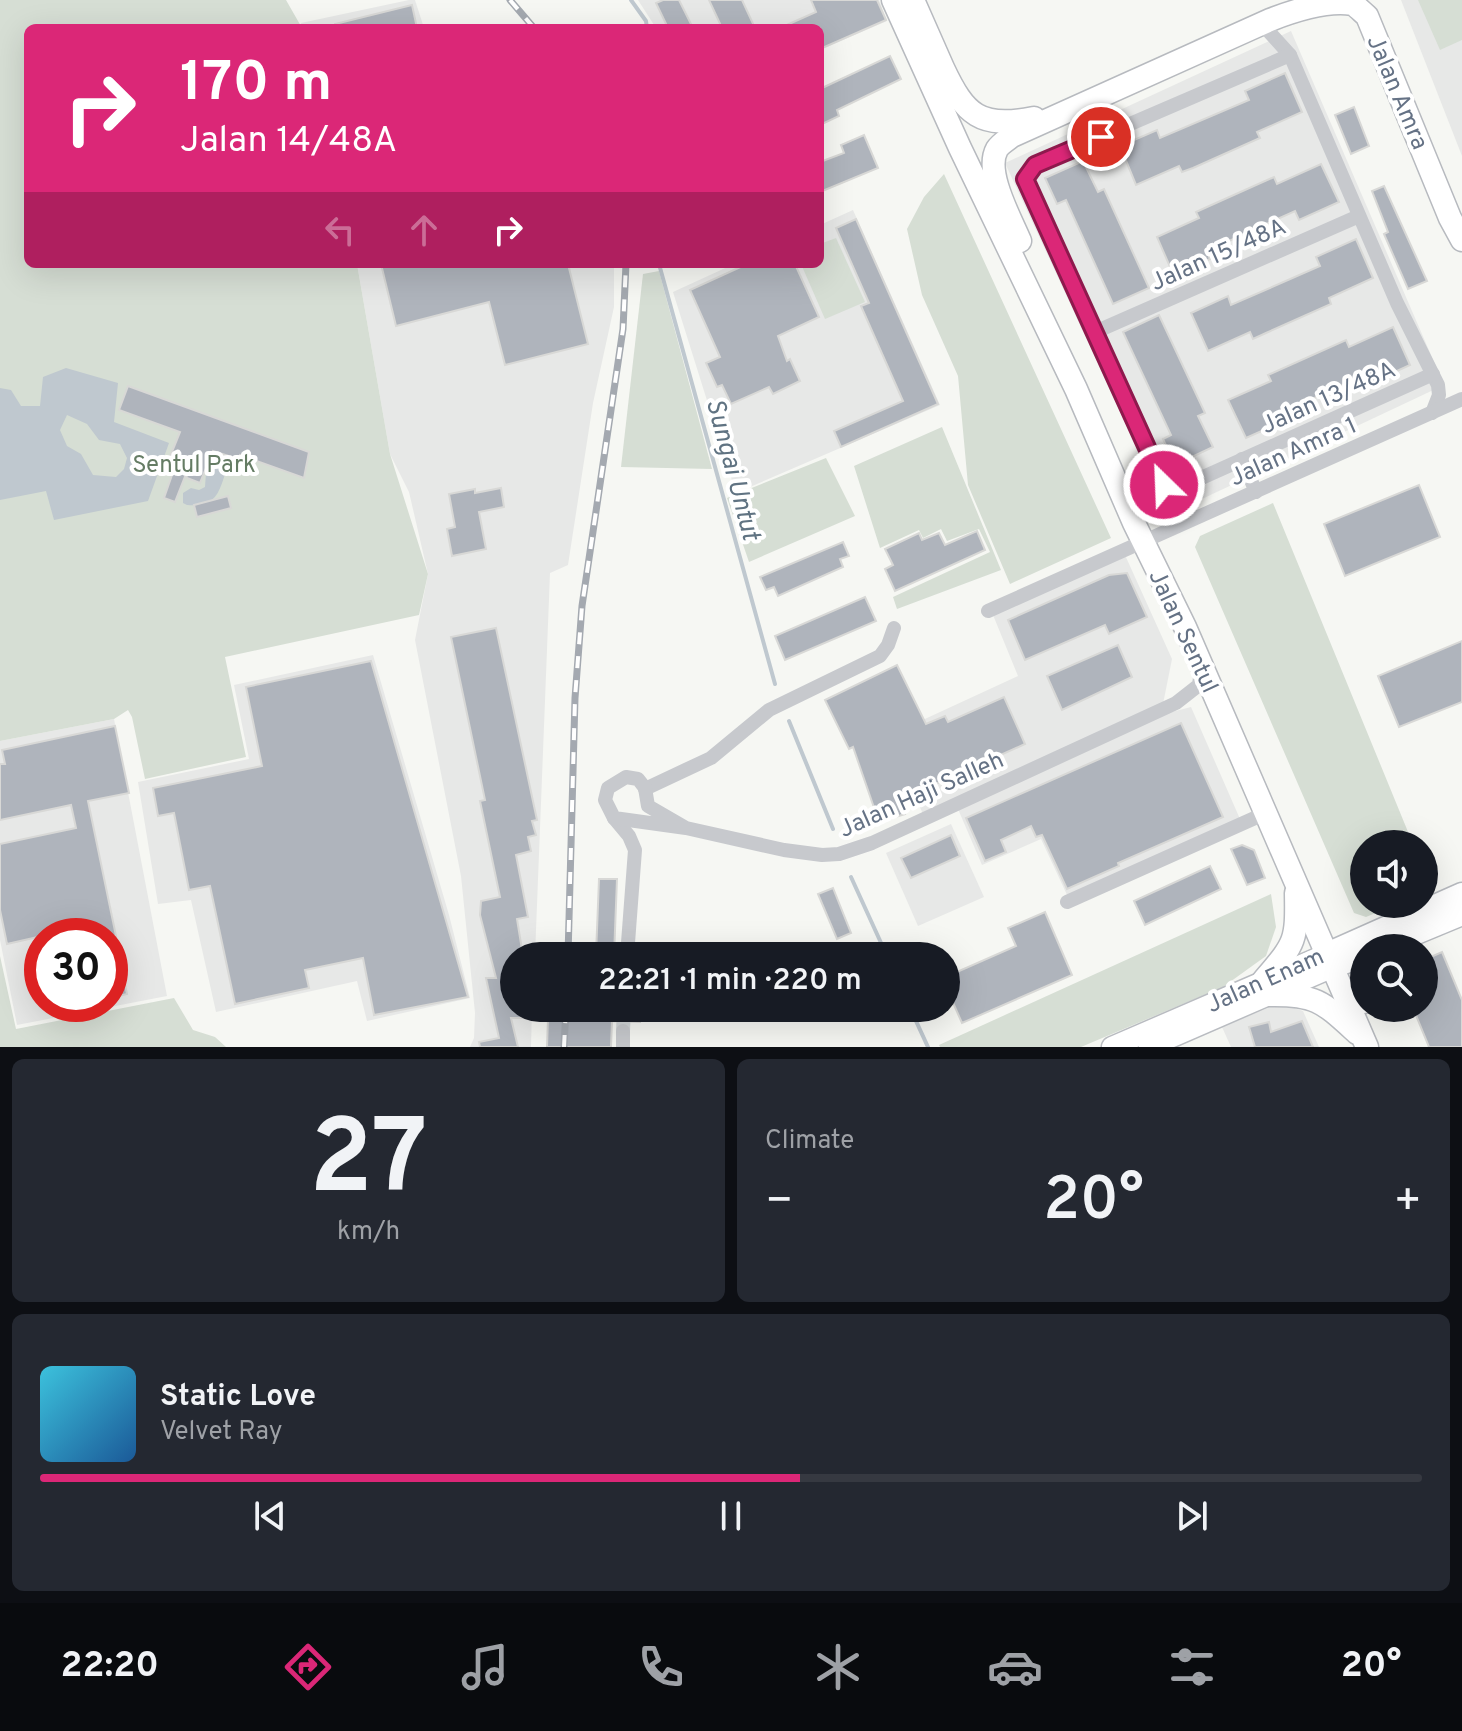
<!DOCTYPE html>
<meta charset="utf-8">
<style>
body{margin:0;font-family:Overpass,sans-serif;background:#242831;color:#f1f3f6;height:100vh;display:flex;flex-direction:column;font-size:30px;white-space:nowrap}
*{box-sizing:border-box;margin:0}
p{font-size:26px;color:#9ea1a6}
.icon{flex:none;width:44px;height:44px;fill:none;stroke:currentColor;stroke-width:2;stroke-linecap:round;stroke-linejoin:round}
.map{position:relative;height:1047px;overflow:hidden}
.side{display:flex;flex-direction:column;gap:12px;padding:12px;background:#0d0f14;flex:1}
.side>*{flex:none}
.banner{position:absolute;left:24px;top:24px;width:800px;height:244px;border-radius:12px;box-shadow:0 8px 32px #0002;background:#db2777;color:#fff;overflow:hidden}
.buttons{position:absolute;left:1350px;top:830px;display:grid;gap:16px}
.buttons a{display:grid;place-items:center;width:88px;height:88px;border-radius:50%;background:#171b24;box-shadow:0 8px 32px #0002;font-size:40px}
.speed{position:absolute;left:24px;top:918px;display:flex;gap:16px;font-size:40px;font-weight:700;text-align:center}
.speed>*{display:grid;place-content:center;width:104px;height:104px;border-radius:50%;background:#171b24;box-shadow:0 8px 32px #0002;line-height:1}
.speed .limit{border:12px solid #d22;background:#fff;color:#111}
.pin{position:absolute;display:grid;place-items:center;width:68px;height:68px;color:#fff;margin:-34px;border:4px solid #fff;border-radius:50%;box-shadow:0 2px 8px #0007}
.me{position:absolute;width:88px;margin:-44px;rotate:336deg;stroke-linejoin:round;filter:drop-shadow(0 0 6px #0008)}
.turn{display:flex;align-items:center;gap:28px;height:168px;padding:0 24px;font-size:36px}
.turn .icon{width:104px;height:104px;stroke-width:2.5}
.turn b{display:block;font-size:56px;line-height:68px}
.lanes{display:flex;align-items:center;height:76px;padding:0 24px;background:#0003;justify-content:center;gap:40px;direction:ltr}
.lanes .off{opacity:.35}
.big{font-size:60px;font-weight:600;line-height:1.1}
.side .card{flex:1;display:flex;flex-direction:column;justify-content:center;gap:12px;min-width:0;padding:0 28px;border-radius:12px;background:#242831}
.side .dial{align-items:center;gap:0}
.dial b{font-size:104px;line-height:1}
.song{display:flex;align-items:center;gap:24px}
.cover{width:96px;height:96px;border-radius:12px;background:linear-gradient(135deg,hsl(190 70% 55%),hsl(210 70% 35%))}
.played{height:8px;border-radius:4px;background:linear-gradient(90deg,#db2777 55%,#363941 55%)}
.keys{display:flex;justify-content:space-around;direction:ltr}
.heat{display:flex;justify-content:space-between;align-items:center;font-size:44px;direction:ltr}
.side .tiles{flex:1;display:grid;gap:12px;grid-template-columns:1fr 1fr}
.card:last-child{grid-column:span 2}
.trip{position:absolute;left:500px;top:942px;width:460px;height:80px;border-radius:40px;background:#171b24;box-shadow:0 8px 32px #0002;font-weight:600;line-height:80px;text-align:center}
.dock{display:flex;height:128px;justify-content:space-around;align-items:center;background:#090b0e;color:#9ea1a6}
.dock .icon{width:56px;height:56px}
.dock .on{color:#db2777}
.dock b{font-size:36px;color:#f1f3f6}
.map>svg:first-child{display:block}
.built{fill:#e7e8e7;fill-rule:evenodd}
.green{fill:#d6ded4}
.water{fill:#bfc8cf;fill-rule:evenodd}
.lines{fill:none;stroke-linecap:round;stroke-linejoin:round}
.stream{stroke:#bfc8cf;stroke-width:4}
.building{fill:#afb4bc;stroke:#d8d8d6;stroke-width:2}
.street-tunnel{stroke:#d2d6d8;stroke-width:14;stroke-dasharray:14 7;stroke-linecap:butt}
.secondary-casing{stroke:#b9bcc1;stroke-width:23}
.primary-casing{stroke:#b7babf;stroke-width:25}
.street{stroke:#c7c9cd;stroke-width:14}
.secondary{stroke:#fff;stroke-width:20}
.primary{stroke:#fff;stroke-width:22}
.rail-casing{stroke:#a4a9b0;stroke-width:7}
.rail{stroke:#fff;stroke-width:4;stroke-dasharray:12;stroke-linecap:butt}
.route-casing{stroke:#8e194d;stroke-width:20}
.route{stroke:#db2777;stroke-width:14}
.labels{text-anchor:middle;stroke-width:8;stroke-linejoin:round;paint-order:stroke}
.street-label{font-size:24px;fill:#657285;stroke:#fff}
.park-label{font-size:24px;fill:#657c64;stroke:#fff}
.water-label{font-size:26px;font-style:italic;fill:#607382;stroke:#fff}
</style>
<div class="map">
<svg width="1462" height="1047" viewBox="0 0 1462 1047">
<rect width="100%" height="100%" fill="#f6f7f3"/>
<g class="built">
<polygon points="409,0 415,0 424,28 302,28 301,23"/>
<polygon points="638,0 879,0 887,21 820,50 820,28 656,28"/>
<polygon points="1401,0 1462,0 1462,156"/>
<polygon points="1291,31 1444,385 1168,515 1005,163"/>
<polygon points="853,210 940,405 736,493 673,292 734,264 820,264 820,225"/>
<polygon points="357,264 614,264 614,307 593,403 568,565 550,573 535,956 514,956 514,1008 532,1008 531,1047 470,1047 474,1038 475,1013 461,876 415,640 428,574 409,492 390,454"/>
<polygon points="1125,555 1172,659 1163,704 923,814 888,736 1018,676 993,615"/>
<polygon points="373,655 449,915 470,998 367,1021 357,981 216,1012 191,900 158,904 138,782 249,759 234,685"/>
<polygon points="1191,707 1240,819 1068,897 1041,839 982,865 958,809 1164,714"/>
<path d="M114 719 167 996 17 1025 0 940V741ZM42 936H110V1004H42Z"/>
<polygon points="951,824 984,897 918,926 886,853"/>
<polygon points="1280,1003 1303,1011 1319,1047 1231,1047 1222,1027"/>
</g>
<g class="green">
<polygon points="0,0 286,0 302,28 28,28 28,264 357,264 390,454 428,574 419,615 225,657 246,757 145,779 132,717 128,710 114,719 0,741"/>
<polygon points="1418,0 1462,0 1462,40 1440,50"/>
<polygon points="944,174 1111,538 1010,584 968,485 958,376 922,295 907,229 924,197"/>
<polygon points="836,238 865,302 825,319 801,264 820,264 820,244"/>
<polygon points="659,271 712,469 621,467 643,274"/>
<polygon points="942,427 1001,570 897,609 893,597 990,552 979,529 947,541 941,529 923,538 919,530 880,548 854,466"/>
<polygon points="826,458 855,516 749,562 727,498"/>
<polygon points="1273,503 1413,844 1364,844 1364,904 1397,904 1366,917 1354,913 1195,547 1200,536"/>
<polygon points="1271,894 1276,927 1266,956 1223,987 1081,1047 940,1047 939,1045"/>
<polygon points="0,956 16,1029 174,998 193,1030 215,1037 226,1047 0,1047"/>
</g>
<g class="water">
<path d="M66 368 118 383 114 422 169 443 148 501 54 520 46 491 0 500V388L11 390 21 406H40L43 377ZM67 415 87 424 99 440 120 444 127 458 124 469 116 477 93 475 81 454 67 446 60 430Z"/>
<path d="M209 466 221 468 225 474C218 497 213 507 187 505L183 503V493L191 488 199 490 205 487 206 473Z"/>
</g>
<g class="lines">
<g class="stream">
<polyline points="631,0 646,21 647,28"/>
<polyline points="659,264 775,684"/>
<polyline points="789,721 833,829"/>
<polyline points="851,877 887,956"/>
<polyline points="910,1008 928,1047"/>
</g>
</g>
<g class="building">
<polygon points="663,0 679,0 693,28 668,28 656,3"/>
<polygon points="709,0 742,0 755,28 722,28"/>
<polygon points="811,0 877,0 886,20 820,49 820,28 780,28 816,12"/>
<polygon points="412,5 417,28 335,28 335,24"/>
<polygon points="890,56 901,79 837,110 839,116 820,125 820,89"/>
<polygon points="1285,73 1302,112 1257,132 1260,138 1193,168 1182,172 1179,166 1136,185 1120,146 1157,130 1160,138 1249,100 1245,91"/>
<polygon points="1354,107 1369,146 1351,154 1335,115"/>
<polygon points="864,135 878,168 820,192 820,162 844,153 841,145"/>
<polygon points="1083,161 1098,192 1104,189 1149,288 1113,304 1066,200 1057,204 1045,178"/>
<polygon points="1321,164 1339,202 1299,220 1295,211 1207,251 1210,259 1174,276 1157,237 1199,218 1196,212 1207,207 1274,177 1277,184"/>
<polygon points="1384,186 1427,281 1408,289 1384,234 1388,232 1372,191"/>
<polygon points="856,219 938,404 841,447 834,431 903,401 861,306 869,303 836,228"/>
<polygon points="1356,239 1373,278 1329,298 1331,304 1266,333 1253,339 1250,332 1208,351 1191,313 1228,296 1231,305 1320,266 1316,257"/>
<polygon points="381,264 568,264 588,344 505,365 489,302 396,326"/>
<polygon points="747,264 795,264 819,317 778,336 787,361 790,359 800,381 773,394 769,387 731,404 722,385 717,387 706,363 720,357 690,290"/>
<polygon points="1159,315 1205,413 1198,416 1213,447 1175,465 1163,439 1171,435 1123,332"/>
<polygon points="1393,327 1410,365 1371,383 1367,374 1279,414 1282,422 1246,438 1228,400 1271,381 1268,375 1346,340 1349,347"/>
<polygon points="128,386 309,452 304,478 240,455 238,459 213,451 200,483 187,478 186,474 175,502 164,498 173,472 165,469 180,432 119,410"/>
<polygon points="1419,485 1440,537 1345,576 1324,524"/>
<polygon points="501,488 504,507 479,512 486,549 452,556 447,529 455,527 449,494 475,489 475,493"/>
<polygon points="228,496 231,508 197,517 194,505"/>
<polygon points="977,531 985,550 895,591 885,569 893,565 885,549 919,533 922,540 939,533 945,545"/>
<polygon points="843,542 849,556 840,559 843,567 778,596 774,587 766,590 760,577"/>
<polygon points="1127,573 1147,617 1109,634 1105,625 1025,660 1008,620 1109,575"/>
<polygon points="865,597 876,621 785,660 775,636"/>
<polygon points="496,628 537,820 532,821 536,835 528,837 531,851 516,855 528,917 517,919 523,956 514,956 514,1008 640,1008 640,1022 612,1021 611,1047 547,1047 548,1018 511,1018 518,1047 480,1047 479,1042 499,1038 486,978 496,978 480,915 481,901 500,897 480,801 485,800 451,637"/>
<polygon points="1462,641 1462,702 1399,727 1378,676"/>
<polygon points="1118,645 1132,677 1062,710 1047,676"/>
<polygon points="371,661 468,997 374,1015 363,958 305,970 309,988 235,1004 210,886 189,890 174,813 158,816 153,788 262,766 246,687"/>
<polygon points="897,665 926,724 945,716 948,722 1004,697 1025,744 909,796 911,803 902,806 905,814 879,822 853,747 849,749 825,700"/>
<polygon points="1181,723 1223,817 1118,863 1119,866 1067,889 1042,835 1036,837 1031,826 1001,840 1006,852 985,861 966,818"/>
<polygon points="115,726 129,793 88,801 116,936 42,936 7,944 0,910 0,844 76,828 71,805 0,820 0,764 5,764 2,750"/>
<polygon points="951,835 960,856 911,878 901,858"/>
<polygon points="1242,845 1254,850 1265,878 1247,885 1231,849"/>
<polygon points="1210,866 1221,889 1145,925 1134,901"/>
<polygon points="599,879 617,879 614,956 552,956 552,946 596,947 596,955"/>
<polygon points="833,888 851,933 837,939 818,894"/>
<polygon points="1045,912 1072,975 962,1023 947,989 955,986 950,975 1016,946 1008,928"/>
<polygon points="115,936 127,994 110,998 110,937"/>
<polygon points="1442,952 1462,1000 1462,1047 1429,1047 1413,1008 1424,1008 1424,960"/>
<polygon points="1302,1021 1313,1047 1255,1047 1249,1027 1269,1022 1271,1032"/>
</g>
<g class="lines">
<polyline class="street-tunnel" points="623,1031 624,1008"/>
<g class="secondary-casing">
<g id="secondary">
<polyline points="1112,1047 1327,954"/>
<polyline points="1149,1047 1333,967"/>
</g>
</g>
<g class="primary-casing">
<g id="primary">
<polyline points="893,0 960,148 1076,389 1134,523 1185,627 1367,1047"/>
<path d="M913 0C923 23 933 45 943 68 965 115 980 129 1034 118"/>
<path d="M1020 241C1011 219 984 172 997 149 1000 144 1007 140 1012 136L1270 20C1293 11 1327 0 1352 4 1357 6 1362 12 1367 16L1450 218 1462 240"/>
<polyline points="1380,948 1462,914"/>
<polyline points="1327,954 1462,894"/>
<polyline points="1333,967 1364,955"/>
<polyline points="1364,976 1362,990 1364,1002"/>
<path d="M1263 981C1295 943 1297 943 1296 893"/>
<path d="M1269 995C1316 994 1323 1002 1357 1033"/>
</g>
</g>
<g class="street">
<polyline points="1262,24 1290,55 1397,303 1438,385 1439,395 1432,413"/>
<polyline points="1290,55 1035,165 1025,179 1164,485 1179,488 1433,374"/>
<path d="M1101 137C1095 120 1092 112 1102 97"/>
<polyline points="1095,332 1359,216"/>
<polyline points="1242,459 1256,492"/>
<polyline points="988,611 1462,399"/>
<polyline points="645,789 711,758 769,710 880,656 888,645 894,628"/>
<polyline points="614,818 629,836 635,850 627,956"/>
<polyline points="686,828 648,806 645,788 638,779 626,777 608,788 605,800 614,818 686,828 784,850 822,855 839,854 872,843 1176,703 1199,685 1201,669"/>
<polyline points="1067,902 1266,813"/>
<polyline points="623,1047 623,1031"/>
</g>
<use href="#secondary" class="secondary"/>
<use href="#primary" class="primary"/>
<g class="rail-casing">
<g id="rail">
<polyline points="510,0 534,28"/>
<polyline points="568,956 575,698 582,606 623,329 626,264"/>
<polyline points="564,1047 566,1008"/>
</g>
</g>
<use href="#rail" class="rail"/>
</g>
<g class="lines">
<g class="route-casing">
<polyline id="route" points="1101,137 1035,165 1025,179 1164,485"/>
</g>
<use href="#route" class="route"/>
</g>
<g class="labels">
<g class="street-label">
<text transform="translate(1398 92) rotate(67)" y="8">Jalan Amra</text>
<text transform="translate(1218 254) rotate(-24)" y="8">Jalan 15/48A</text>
<text transform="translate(1328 397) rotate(-24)" y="8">Jalan 13/48A</text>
<text transform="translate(1293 451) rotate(-24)" y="8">Jalan Amra 1</text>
<text transform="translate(1184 631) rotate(65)" y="8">Jalan Sentul</text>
<text transform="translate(921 794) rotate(-24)" y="8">Jalan Haji Salleh</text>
<text transform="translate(1265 980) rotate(-24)" y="8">Jalan Enam</text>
</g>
<g class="park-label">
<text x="194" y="472">Sentul Park</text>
</g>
<g class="water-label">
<text transform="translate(734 469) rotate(75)" y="9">Sungai Untut</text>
</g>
</g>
</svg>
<div class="buttons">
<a><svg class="icon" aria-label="sound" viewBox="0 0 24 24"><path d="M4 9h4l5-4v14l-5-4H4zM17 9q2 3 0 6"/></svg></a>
<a><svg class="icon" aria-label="search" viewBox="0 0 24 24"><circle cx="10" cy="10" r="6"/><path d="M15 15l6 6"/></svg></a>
</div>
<div class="speed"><div class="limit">30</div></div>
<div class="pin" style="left:1101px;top:137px;background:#d93025"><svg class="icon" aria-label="arrive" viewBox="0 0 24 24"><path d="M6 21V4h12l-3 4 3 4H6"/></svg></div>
<svg class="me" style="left:1164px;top:485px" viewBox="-20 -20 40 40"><circle r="17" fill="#db2777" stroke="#fff" stroke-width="3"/><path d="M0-11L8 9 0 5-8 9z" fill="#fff"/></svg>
<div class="trip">22:21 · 1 min · 220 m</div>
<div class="banner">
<div class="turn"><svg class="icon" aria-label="right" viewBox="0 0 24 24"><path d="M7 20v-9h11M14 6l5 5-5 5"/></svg><div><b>170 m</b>Jalan 14/48A</div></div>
<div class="lanes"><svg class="icon off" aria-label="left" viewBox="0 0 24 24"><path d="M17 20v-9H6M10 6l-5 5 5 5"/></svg><svg class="icon off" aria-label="ahead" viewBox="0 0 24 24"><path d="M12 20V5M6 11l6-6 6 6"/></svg><svg class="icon" aria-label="right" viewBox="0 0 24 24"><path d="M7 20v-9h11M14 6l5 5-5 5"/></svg></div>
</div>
</div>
<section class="side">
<div class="tiles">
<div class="card dial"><b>27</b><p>km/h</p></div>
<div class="card"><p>Climate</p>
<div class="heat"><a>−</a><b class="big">20°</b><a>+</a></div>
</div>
<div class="card">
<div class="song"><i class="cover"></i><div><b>Static Love</b><p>Velvet Ray</p></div></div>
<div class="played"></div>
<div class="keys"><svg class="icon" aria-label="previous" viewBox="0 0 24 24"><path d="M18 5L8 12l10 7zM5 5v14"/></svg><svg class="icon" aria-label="pause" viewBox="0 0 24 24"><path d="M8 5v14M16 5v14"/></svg><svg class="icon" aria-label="next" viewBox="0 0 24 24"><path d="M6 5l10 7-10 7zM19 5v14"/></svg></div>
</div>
</div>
</section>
<nav class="dock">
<b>22:20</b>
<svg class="icon on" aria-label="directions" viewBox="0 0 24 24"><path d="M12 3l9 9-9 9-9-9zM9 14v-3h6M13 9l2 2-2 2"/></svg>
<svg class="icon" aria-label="music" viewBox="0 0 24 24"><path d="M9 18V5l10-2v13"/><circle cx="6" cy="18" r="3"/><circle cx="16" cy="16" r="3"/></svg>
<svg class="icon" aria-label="phone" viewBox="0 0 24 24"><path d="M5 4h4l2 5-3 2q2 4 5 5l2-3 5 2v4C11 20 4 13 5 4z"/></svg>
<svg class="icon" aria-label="climate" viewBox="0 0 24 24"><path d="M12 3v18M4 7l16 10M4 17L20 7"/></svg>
<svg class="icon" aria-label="car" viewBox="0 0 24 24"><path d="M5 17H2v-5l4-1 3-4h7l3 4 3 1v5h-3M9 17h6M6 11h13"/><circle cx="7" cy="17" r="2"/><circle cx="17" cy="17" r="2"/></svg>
<svg class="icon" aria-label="filters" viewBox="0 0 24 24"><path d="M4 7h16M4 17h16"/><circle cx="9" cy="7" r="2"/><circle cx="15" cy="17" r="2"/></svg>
<b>20°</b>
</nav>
